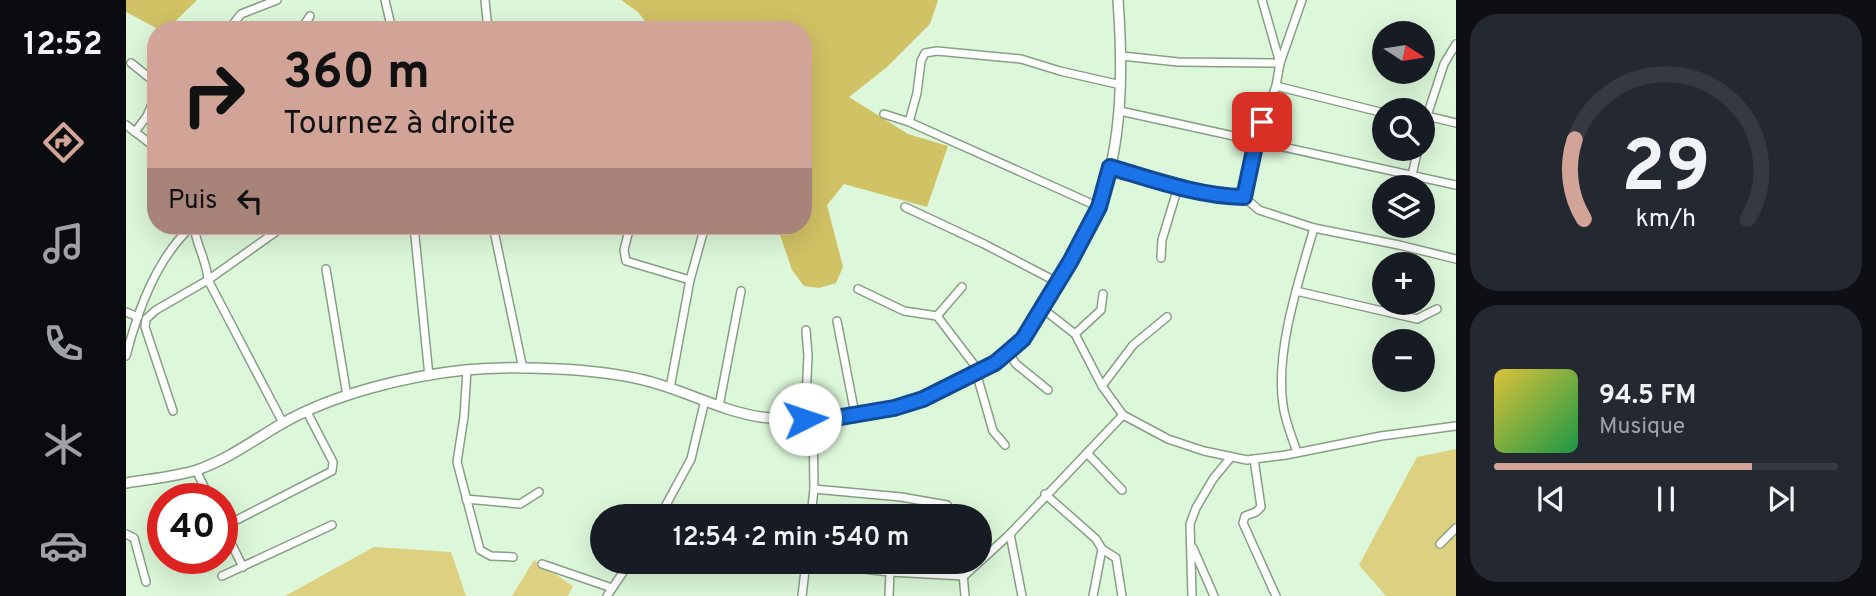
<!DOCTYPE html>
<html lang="fr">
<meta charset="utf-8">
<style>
body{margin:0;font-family:Overpass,sans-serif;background:#242831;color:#f1f3f6;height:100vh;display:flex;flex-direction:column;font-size:26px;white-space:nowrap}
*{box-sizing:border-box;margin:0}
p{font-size:23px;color:#9ea1a6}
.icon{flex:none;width:38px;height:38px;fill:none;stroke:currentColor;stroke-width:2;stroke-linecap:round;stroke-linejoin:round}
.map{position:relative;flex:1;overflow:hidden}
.drawer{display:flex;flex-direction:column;gap:14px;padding:14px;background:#0d0f14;width:420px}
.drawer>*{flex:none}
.guide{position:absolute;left:21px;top:21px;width:665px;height:214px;border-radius:28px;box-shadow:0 7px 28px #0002;background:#d2a498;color:#111;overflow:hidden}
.needle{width:46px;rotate:102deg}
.tools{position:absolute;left:1246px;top:21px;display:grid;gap:14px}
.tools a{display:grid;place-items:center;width:63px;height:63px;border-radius:50%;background:#171b24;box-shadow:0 7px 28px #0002;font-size:35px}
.speed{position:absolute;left:21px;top:483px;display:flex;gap:14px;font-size:35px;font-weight:700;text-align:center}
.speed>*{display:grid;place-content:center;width:91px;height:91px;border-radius:50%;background:#171b24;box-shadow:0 7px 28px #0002;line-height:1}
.speed .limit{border:10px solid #d22;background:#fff;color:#111}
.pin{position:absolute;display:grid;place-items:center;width:60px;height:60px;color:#fff;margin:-30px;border-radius:14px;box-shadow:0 4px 10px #0006}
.me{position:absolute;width:77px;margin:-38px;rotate:86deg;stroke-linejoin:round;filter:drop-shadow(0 0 5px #0008)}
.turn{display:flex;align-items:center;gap:24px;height:147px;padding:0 21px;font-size:32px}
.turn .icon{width:91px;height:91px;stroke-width:2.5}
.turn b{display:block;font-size:49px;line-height:60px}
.then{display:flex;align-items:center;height:66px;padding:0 21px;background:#0003;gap:14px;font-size:26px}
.drawer .tile{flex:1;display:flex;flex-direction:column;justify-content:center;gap:10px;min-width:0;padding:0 24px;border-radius:28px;background:#242831}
.drawer .dial{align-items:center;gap:0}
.dial svg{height:182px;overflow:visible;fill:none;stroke:#363941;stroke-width:7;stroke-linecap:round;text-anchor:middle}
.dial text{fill:#f1f3f6;stroke:none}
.song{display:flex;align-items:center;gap:21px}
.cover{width:84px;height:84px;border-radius:10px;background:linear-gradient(135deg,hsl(50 70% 55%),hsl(140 70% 35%))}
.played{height:7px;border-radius:4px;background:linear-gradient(90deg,#d2a498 75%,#363941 75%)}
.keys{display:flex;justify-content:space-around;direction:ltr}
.trip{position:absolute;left:464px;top:504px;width:402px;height:70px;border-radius:35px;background:#171b24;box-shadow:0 7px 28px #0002;font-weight:600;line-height:70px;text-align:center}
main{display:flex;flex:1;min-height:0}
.tabs{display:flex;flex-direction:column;width:126px;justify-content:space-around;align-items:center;background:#090b0e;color:#9ea1a6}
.tabs .icon{width:49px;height:49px}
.tabs .on{color:#d2a498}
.tabs b{font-size:32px;color:#f1f3f6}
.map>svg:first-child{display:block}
.green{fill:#ddd080}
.forest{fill:#d1c265}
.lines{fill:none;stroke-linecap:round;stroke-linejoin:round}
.minor-casing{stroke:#87a084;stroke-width:10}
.tertiary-casing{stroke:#87a084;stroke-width:12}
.minor{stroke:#fff;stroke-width:7}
.tertiary{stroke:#fff;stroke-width:9}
.route-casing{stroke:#114b97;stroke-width:18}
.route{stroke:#1a73e8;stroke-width:12}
</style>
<main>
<nav class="tabs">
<b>12:52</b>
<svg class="icon on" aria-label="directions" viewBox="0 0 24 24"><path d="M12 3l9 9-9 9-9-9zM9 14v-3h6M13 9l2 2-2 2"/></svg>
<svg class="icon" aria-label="music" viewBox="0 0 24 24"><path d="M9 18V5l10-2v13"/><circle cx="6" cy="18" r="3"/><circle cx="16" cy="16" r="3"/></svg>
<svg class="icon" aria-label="phone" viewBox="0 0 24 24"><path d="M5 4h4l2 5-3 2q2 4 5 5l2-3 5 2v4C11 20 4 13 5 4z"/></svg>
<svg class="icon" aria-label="climate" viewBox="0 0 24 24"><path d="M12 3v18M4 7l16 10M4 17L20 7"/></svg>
<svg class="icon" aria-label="car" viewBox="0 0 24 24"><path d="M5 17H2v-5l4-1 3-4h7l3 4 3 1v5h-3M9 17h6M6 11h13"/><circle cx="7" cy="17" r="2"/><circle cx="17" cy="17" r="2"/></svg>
</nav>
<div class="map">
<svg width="1330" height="596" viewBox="0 0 1330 596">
<rect width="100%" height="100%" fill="#dcf7d9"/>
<g class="green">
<polygon points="1330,449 1330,596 1260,596 1233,565 1291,457"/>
<polygon points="248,547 325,552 340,596 159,596"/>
<polygon points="408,560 447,586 442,596 386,596"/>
</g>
<g class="forest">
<polygon points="0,0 71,0 40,30 34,30 0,12"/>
<polygon points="495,0 812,0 804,24 761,67 723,97 782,134 822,146 801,207 718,184 701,205 717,267 710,283 693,288 678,286 666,270 651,226 677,226 677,30 526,30 512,12"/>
</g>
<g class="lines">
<g class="minor-casing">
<g id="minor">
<polyline points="259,0 266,30"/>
<polyline points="359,0 362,30"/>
<polyline points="110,30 107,24 115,14 151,0"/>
<polyline points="175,30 184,16"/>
<polyline points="996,56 1052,62 1154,63 1176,0"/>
<polyline points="5,63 30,83"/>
<polyline points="1150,86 1258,113"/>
<polyline points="994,111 1330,185"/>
<polyline points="758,114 783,122 973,207"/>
<polyline points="1301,116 1330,123"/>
<polyline points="783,122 791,93 795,61 799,53 811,51 895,59 934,71 995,85"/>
<polyline points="0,125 30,148"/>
<polyline points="1297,128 1318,64 1330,44"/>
<polyline points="9,132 21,116 30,95"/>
<path d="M984 168C1028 181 1072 196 1118 197L1133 210 1188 228 1273 245 1330 259"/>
<polyline points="1286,175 1292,149"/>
<polyline points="1118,197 1130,141 1150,86 1154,63 1136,0"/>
<polyline points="779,207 858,244 933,283"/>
<path d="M68 226C70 245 81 261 82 280L157 423"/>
<polyline points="288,226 303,376"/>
<polyline points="367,226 397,369"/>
<polyline points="504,226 498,250 500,261 564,280"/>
<polyline points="1035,258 1036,240 1052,187"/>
<polyline points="200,269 221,396"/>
<polyline points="732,289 778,311 811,316 853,371"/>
<polyline points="1170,291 1291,319 1311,309"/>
<polyline points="917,309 949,334 976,386 997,415 1042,439 1078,451 1121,460 1160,455 1255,436 1330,426"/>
<polyline points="0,312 12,317"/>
<polyline points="811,316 836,287"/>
<polyline points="711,321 729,414"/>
<polyline points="949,334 975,310 977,294"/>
<polyline points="882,352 890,364 922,390"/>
<path d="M0 356C12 310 30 259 66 226"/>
<polyline points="341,370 338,417 331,462 354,550 365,556 387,557"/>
<polyline points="850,372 867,431 879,445"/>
<polyline points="976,386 1007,345 1041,317"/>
<polyline points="544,388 564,280 579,226"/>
<polyline points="593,406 615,291"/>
<polyline points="47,411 19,327 20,319 30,310 82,280 158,226"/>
<polyline points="679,419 682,356 680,330"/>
<path d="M1171 452C1166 437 1159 421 1157 405 1149 351 1173 280 1188 228"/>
<polyline points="961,453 996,490"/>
<polyline points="1128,459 1135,507 1130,512 1119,516 1117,523 1150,596"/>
<polyline points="70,470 84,499"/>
<polyline points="688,489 775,497 821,505 830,516"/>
<polyline points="919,494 970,539 976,549 967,596"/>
<polyline points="340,499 394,504 413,492"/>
<polyline points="534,516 565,459 579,400"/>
<polyline points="685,516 688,489 687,419"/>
<polyline points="96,525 117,567"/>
<polyline points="97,527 206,471 207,462 181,412"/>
<polyline points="0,534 8,538 20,582"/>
<polyline points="884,534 896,596"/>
<polyline points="1314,544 1330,528"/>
<polyline points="1067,548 1088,596"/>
<polyline points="976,549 990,558 996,596"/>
<polyline points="675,562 764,572 838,576 884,534 997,415"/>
<polyline points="836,562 839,596"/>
<polyline points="416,564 486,588"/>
<polyline points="96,576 206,525"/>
<polyline points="481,596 504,562"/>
<polyline points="676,596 680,562"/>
<polyline points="763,596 764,572"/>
<polyline points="1066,596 1064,524 1070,508 1087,479 1105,457"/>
</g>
</g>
<g class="tertiary-casing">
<path id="tertiary" d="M0 483C23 479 48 477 71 470 103 459 129 439 157 423 208 394 281 376 339 370 393 365 485 368 535 385 568 395 600 412 635 417 668 422 701 418 733 413 746 411 759 411 772 407 806 397 874 365 897 338 914 319 927 294 939 272 950 251 965 230 973 208 997 141 997 69 992 0"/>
</g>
<use href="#minor" class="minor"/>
<use href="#tertiary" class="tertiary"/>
</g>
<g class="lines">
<g class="route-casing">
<path id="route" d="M679 419 715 417 768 408 797 399 869 363 882 352 897 339 944 262 973 207 984 167C1028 180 1072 196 1118 197L1130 141 1136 122"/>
</g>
<use href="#route" class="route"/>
</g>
</svg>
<div class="tools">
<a><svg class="needle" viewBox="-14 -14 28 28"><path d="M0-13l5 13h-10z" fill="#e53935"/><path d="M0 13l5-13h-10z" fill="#9ea1a6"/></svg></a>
<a><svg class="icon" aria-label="search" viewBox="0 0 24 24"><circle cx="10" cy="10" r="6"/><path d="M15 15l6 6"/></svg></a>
<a><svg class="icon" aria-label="layers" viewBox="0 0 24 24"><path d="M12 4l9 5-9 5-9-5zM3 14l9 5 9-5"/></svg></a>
<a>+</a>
<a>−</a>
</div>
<div class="speed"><div class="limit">40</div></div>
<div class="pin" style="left:1136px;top:122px;background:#d93025"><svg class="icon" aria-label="arrive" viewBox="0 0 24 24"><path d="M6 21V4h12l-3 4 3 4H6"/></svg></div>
<svg class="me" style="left:679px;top:419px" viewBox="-20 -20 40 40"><circle r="19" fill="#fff"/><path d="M0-13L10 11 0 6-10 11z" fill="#1a73e8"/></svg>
<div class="trip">12:54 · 2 min · 540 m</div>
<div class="guide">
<div class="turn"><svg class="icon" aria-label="right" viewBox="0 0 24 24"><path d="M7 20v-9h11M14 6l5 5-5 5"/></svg><div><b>360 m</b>Tournez à droite</div></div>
<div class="then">Puis<svg class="icon" aria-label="left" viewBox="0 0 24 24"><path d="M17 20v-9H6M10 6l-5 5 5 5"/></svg></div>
</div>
</div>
<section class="drawer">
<div class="tile dial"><svg viewBox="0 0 100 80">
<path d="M14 69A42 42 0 1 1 86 69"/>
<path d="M14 69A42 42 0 0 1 10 34" stroke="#d2a498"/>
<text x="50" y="56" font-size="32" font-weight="700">29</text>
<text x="50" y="72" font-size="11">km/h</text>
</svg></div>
<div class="tile">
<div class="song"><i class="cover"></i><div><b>94.5 FM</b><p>Musique</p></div></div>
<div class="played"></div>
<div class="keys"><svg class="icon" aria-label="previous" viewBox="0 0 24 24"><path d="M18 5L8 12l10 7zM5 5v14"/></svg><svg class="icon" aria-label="pause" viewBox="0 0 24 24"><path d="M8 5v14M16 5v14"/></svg><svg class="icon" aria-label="next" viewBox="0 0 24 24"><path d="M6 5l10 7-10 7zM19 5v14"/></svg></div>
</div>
</section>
</main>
